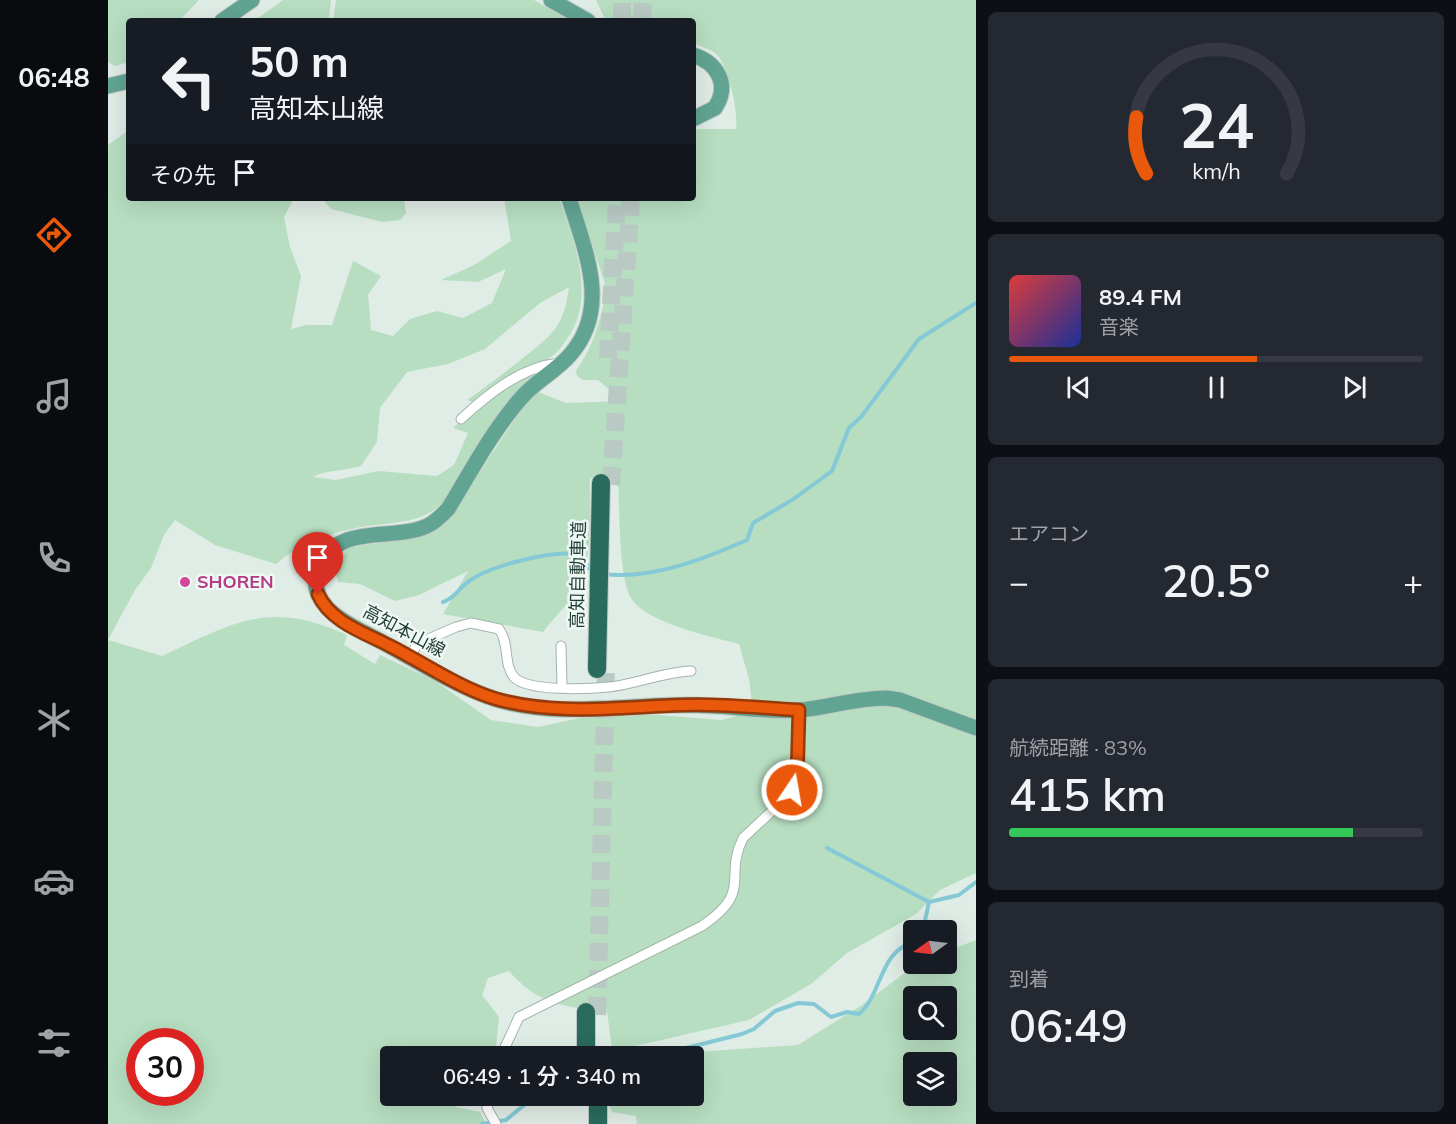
<!DOCTYPE html>
<html lang="ja">
<meta charset="utf-8">
<style>
body{margin:0;font-family:Mulish,"Noto Sans JP",sans-serif;background:#242831;color:#f1f3f6;height:100vh;display:flex;flex-direction:column;font-size:22px;white-space:nowrap}
*{box-sizing:border-box;margin:0}
p{font-size:20px;color:#9ea1a6}
.icon{flex:none;width:33px;height:33px;fill:none;stroke:currentColor;stroke-width:2;stroke-linecap:round;stroke-linejoin:round}
.map{position:relative;flex:1;overflow:hidden}
.drawer{display:flex;flex-direction:column;gap:12px;padding:12px;background:#0d0f14;width:480px}
.drawer>*{flex:none}
.banner{position:absolute;left:18px;top:18px;width:570px;height:183px;border-radius:6px;box-shadow:0 6px 24px #0002;background:#171b24;color:#f1f3f6;overflow:hidden}
.needle{width:39px;rotate:256deg}
.tools{position:absolute;left:795px;top:920px;display:grid;gap:12px}
.tools a{display:grid;place-items:center;width:54px;height:54px;border-radius:6px;background:#171b24;box-shadow:0 6px 24px #0002;font-size:30px}
.speed{position:absolute;left:18px;top:1028px;display:flex;gap:12px;font-size:30px;font-weight:700;text-align:center}
.speed>*{display:grid;place-content:center;width:78px;height:78px;border-radius:50%;background:#171b24;box-shadow:0 6px 24px #0002;line-height:1}
.speed .limit{border:9px solid #d22;background:#fff;color:#111}
.pin{position:absolute;display:grid;place-items:center;width:51px;height:51px;color:#fff;margin:-62px -26px;border-radius:50% 50% 50% 0;rotate:-45deg;box-shadow:0 0 6px #0007}
.pin .icon{rotate:45deg}
.me{position:absolute;width:66px;margin:-33px;rotate:12deg;stroke-linejoin:round;filter:drop-shadow(0 0 4px #0008)}
.turn{display:flex;align-items:center;gap:21px;height:126px;padding:0 24px;font-size:27px}
.turn .icon{width:78px;height:78px;stroke-width:2.5}
.turn b{display:block;font-size:42px;line-height:51px}
.then{display:flex;align-items:center;height:57px;padding:0 24px;background:#0003;gap:12px;font-size:22px}
.big{font-size:45px;font-weight:600;line-height:1.1}
.drawer .tile{flex:1;display:flex;flex-direction:column;justify-content:center;gap:9px;min-width:0;padding:0 21px;border-radius:9px;background:#242831}
.drawer .dial{align-items:center;gap:0}
.dial svg{height:156px;overflow:visible;fill:none;stroke:#363941;stroke-width:7;stroke-linecap:round;text-anchor:middle}
.dial text{fill:#f1f3f6;stroke:none}
.song{display:flex;align-items:center;gap:18px}
.cover{width:72px;height:72px;border-radius:9px;background:linear-gradient(135deg,hsl(0 70% 55%),hsl(230 70% 35%))}
.played{height:6px;border-radius:3px;background:linear-gradient(90deg,#ea580c 60%,#363941 60%)}
.keys{display:flex;justify-content:space-around;direction:ltr}
.heat{display:flex;justify-content:space-between;align-items:center;font-size:33px;direction:ltr}
.charge{height:9px;border-radius:4px;background:linear-gradient(90deg,#34c759 83%,#363941 0)}
.trip{position:absolute;left:272px;top:1046px;width:324px;height:60px;border-radius:6px;background:#171b24;box-shadow:0 6px 24px #0002;font-weight:600;line-height:60px;text-align:center}
main{display:flex;flex:1;min-height:0}
.menu{display:flex;flex-direction:column;width:108px;justify-content:space-around;align-items:center;background:#090b0e;color:#9ea1a6}
.menu .icon{width:42px;height:42px}
.menu .active{color:#ea580c}
.menu b{font-size:27px;color:#f1f3f6}
.map>svg:first-child{display:block}
.green{fill:#b7dec1;fill-rule:evenodd}
.lines{fill:none;stroke-linecap:round;stroke-linejoin:round}
.stream{stroke:#84c9d5;stroke-width:4}
.highway-tunnel{stroke:#b9c9c3;stroke-width:18;stroke-dasharray:18 9;stroke-linecap:butt}
.street-casing{stroke:#a2b4ad;stroke-width:11}
.primary-casing{stroke:#c0c9c6;stroke-width:17}
.highway-casing{stroke:#c0c9c6;stroke-width:20}
.street{stroke:#fff;stroke-width:9}
.primary{stroke:#61a492;stroke-width:15}
.highway{stroke:#296b5d;stroke-width:18}
.route-casing{stroke:#983908;stroke-width:15}
.route{stroke:#ea580c;stroke-width:10}
.hotel-dot{fill:#d1479c;stroke:#f0f8f4;stroke-width:2}
.labels{text-anchor:middle;stroke-width:5;stroke-linejoin:round;paint-order:stroke}
.street-label{font-size:18px;fill:#1f3d35;stroke:#f0f8f4}
.hotel-label{font-size:18px;font-weight:bold;fill:#b23c85;stroke:#f0f8f4;text-anchor:start}
</style>
<main>
<nav class="menu">
<b>06:48</b>
<svg class="icon active" aria-label="directions" viewBox="0 0 24 24"><path d="M12 3l9 9-9 9-9-9zM9 14v-3h6M13 9l2 2-2 2"/></svg>
<svg class="icon" aria-label="music" viewBox="0 0 24 24"><path d="M9 18V5l10-2v13"/><circle cx="6" cy="18" r="3"/><circle cx="16" cy="16" r="3"/></svg>
<svg class="icon" aria-label="phone" viewBox="0 0 24 24"><path d="M5 4h4l2 5-3 2q2 4 5 5l2-3 5 2v4C11 20 4 13 5 4z"/></svg>
<svg class="icon" aria-label="climate" viewBox="0 0 24 24"><path d="M12 3v18M4 7l16 10M4 17L20 7"/></svg>
<svg class="icon" aria-label="car" viewBox="0 0 24 24"><path d="M5 17H2v-5l4-1 3-4h7l3 4 3 1v5h-3M9 17h6M6 11h13"/><circle cx="7" cy="17" r="2"/><circle cx="17" cy="17" r="2"/></svg>
<svg class="icon" aria-label="filters" viewBox="0 0 24 24"><path d="M4 7h16M4 17h16"/><circle cx="9" cy="7" r="2"/><circle cx="15" cy="17" r="2"/></svg>
</nav>
<div class="map">
<svg width="868" height="1124" viewBox="0 0 868 1124">
<rect width="100%" height="100%" fill="#e0ece6"/>
<g class="green">
<polygon points="0,0 91,0 71,21 21,21 21,62 7,66 0,62"/>
<polygon points="175,0 223,0 221,21 146,21"/>
<polygon points="228,0 426,0 464,21 225,21"/>
<path d="M488 0H868V873L832 890 808 914 739 953 703 984 641 1020 527 1046 504 1049 499 1012C457 1006 431 1006 401 971L380 978 374 995 391 1017 387 1056H282V1095H353L348 1107 372 1112 378 1124H0V145L21 130V198H186L176 217 182 247 193 276 183 329 198 325H224L245 261 273 276 260 295 263 330 285 336 302 319 329 311 355 318 384 303 398 269 370 282 333 280 366 265 403 241 396 198H451C466 242 489 297 459 339 454 345 451 352 444 356 419 374 389 383 365 402L359 400C378 387 396 373 415 358 444 335 456 327 461 287L432 303 377 349 340 364 299 372 272 408 269 442 253 466C241 470 213 471 205 477L228 480 270 471 329 476 346 465 360 433 345 428 379 398 431 371 404 397 335 502C311 527 279 521 248 528 218 534 191 544 168 564L107 545 67 520 56 535 43 568 27 590 0 640 54 656C126 623 160 599 239 635L236 645 267 664 272 655 327 681 383 720 430 727 472 718 525 713 613 720 645 712 641 679 631 644C605 637 536 622 523 598 510 575 512 507 510 479L482 478C481 514 486 554 470 588 466 598 444 620 435 632L335 614 360 571 311 595 287 601 252 584 230 582 227 568 240 548C274 540 309 544 338 523L416 405 430 392 458 403 515 401 490 380H475L469 376 468 370C485 349 495 314 498 287L469 198H585V129H628C631 113 620 63 607 53 601 48 592 46 585 44V21H500L497 19ZM32 1041H82V1092H32Z"/>
<polygon points="214,198 296,198 298,213 292,220 274,222 223,209"/>
<path d="M868 940V1124H529L528 1116 504 1112 497 1095H585V1056H532L690 1045 754 1005 806 966 812 963H838L839 951ZM806 996H838V1029H806ZM806 1062H838V1095H806Z"/>
</g>
<g class="lines">
<g class="stream">
<path d="M495 574C543 580 596 559 639 540L645 523 684 500 724 471 741 428 753 417 811 339 868 303"/>
<path d="M335 602C347 598 350 589 360 582 380 566 447 549 472 555L485 573"/>
<polyline points="719,848 821,902"/>
<polyline points="815,930 821,902 851,895 868,882"/>
<path d="M503 1056 524 1052 558 1053 634 1034 646 1029 667 1011 690 1003 706 1004 723 1017 739 1012 751 1014C775 993 771 951 806 942"/>
<polyline points="374,1124 398,1120 428,1095"/>
</g>
<g class="highway-tunnel">
<polyline points="514,21 514,0"/>
<polyline points="534,21 535,0"/>
<polyline points="500,358 509,198"/>
<polyline points="503,485 523,198"/>
<polyline points="489,1015 498,669"/>
</g>
<g class="street-casing">
<g id="street">
<path d="M353 419C380 394 413 367 451 363"/>
<polyline points="453,646 454,687"/>
<path d="M303 656 309 644 348 627 363 623 391 629C402 644 395 664 406 677 419 692 481 689 501 687 529 684 555 672 583 671"/>
<path d="M393 1056 411 1017 594 926C646 891 615 878 635 838L679 797 689 780 691 710"/>
<polyline points="382,1095 379,1108 388,1124"/>
</g>
</g>
<g class="primary-casing">
<g id="primary">
<polyline points="443,0 480,21"/>
<polyline points="114,21 144,0"/>
<path d="M585 55C610 63 622 85 607 108L585 119"/>
<polyline points="0,86 21,81"/>
<path d="M461 198C476 249 504 307 462 355 448 371 428 381 414 397 386 428 362 473 340 509 334 515 328 522 319 526 284 542 230 522 211 567 196 603 236 622 261 635 300 655 346 686 387 699 449 718 512 705 576 705 615 704 655 713 693 710 722 707 749 698 778 698L792 700 868 728"/>
</g>
</g>
<g class="highway-casing">
<g id="highway">
<polyline points="489,669 493,483"/>
<polyline points="478,1056 478,1012"/>
<polyline points="490,1095 490,1124"/>
</g>
</g>
<use href="#street" class="street"/>
<use href="#primary" class="primary"/>
<use href="#highway" class="highway"/>
</g>
<g class="lines">
<g class="route-casing">
<path id="route" d="M210 594C222 622 257 633 282 646 316 663 351 688 388 699 449 716 511 707 573 705 612 703 652 708 691 710L689 780 684 790"/>
</g>
<use href="#route" class="route"/>
</g>
<circle class="hotel-dot" cx="77" cy="582" r="6"/>
<g class="labels">
<g class="street-label">
<text transform="translate(470 575) rotate(-89)" y="6">高知自動車道</text>
<text transform="translate(296 631) rotate(28)" y="6">高知本山線</text>
</g>
<g class="hotel-label">
<text x="89" y="588">SHOREN</text>
</g>
</g>
</svg>
<div class="tools">
<a><svg class="needle" viewBox="-14 -14 28 28"><path d="M0-13l5 13h-10z" fill="#e53935"/><path d="M0 13l5-13h-10z" fill="#9ea1a6"/></svg></a>
<a><svg class="icon" aria-label="search" viewBox="0 0 24 24"><circle cx="10" cy="10" r="6"/><path d="M15 15l6 6"/></svg></a>
<a><svg class="icon" aria-label="layers" viewBox="0 0 24 24"><path d="M12 4l9 5-9 5-9-5zM3 14l9 5 9-5"/></svg></a>
</div>
<div class="speed"><div class="limit">30</div></div>
<div class="pin" style="left:210px;top:594px;background:#d93025"><svg class="icon" aria-label="arrive" viewBox="0 0 24 24"><path d="M6 21V4h12l-3 4 3 4H6"/></svg></div>
<svg class="me" style="left:684px;top:790px" viewBox="-20 -20 40 40"><circle r="17" fill="#ea580c" stroke="#fff" stroke-width="3"/><path d="M0-11L8 9 0 5-8 9z" fill="#fff"/></svg>
<div class="trip">06:49 · 1 分 · 340 m</div>
<div class="banner">
<div class="turn"><svg class="icon" aria-label="left" viewBox="0 0 24 24"><path d="M17 20v-9H6M10 6l-5 5 5 5"/></svg><div><b>50 m</b>高知本山線</div></div>
<div class="then">その先<svg class="icon" aria-label="arrive" viewBox="0 0 24 24"><path d="M6 21V4h12l-3 4 3 4H6"/></svg></div>
</div>
</div>
<section class="drawer">
<div class="tile dial"><svg viewBox="0 0 100 80">
<path d="M14 69A42 42 0 1 1 86 69"/>
<path d="M14 69A42 42 0 0 1 9 40" stroke="#ea580c"/>
<text x="50" y="56" font-size="32" font-weight="700">24</text>
<text x="50" y="72" font-size="11">km/h</text>
</svg></div>
<div class="tile">
<div class="song"><i class="cover"></i><div><b>89.4 FM</b><p>音楽</p></div></div>
<div class="played"></div>
<div class="keys"><svg class="icon" aria-label="previous" viewBox="0 0 24 24"><path d="M18 5L8 12l10 7zM5 5v14"/></svg><svg class="icon" aria-label="pause" viewBox="0 0 24 24"><path d="M8 5v14M16 5v14"/></svg><svg class="icon" aria-label="next" viewBox="0 0 24 24"><path d="M6 5l10 7-10 7zM19 5v14"/></svg></div>
</div>
<div class="tile"><p>エアコン</p>
<div class="heat"><a>−</a><b class="big">20.5°</b><a>+</a></div>
</div>
<div class="tile"><p>航続距離 · 83%</p><b class="big">415 km</b><div class="charge"></div></div>
<div class="tile"><p>到着</p><b class="big">06:49</b></div>
</section>
</main>
